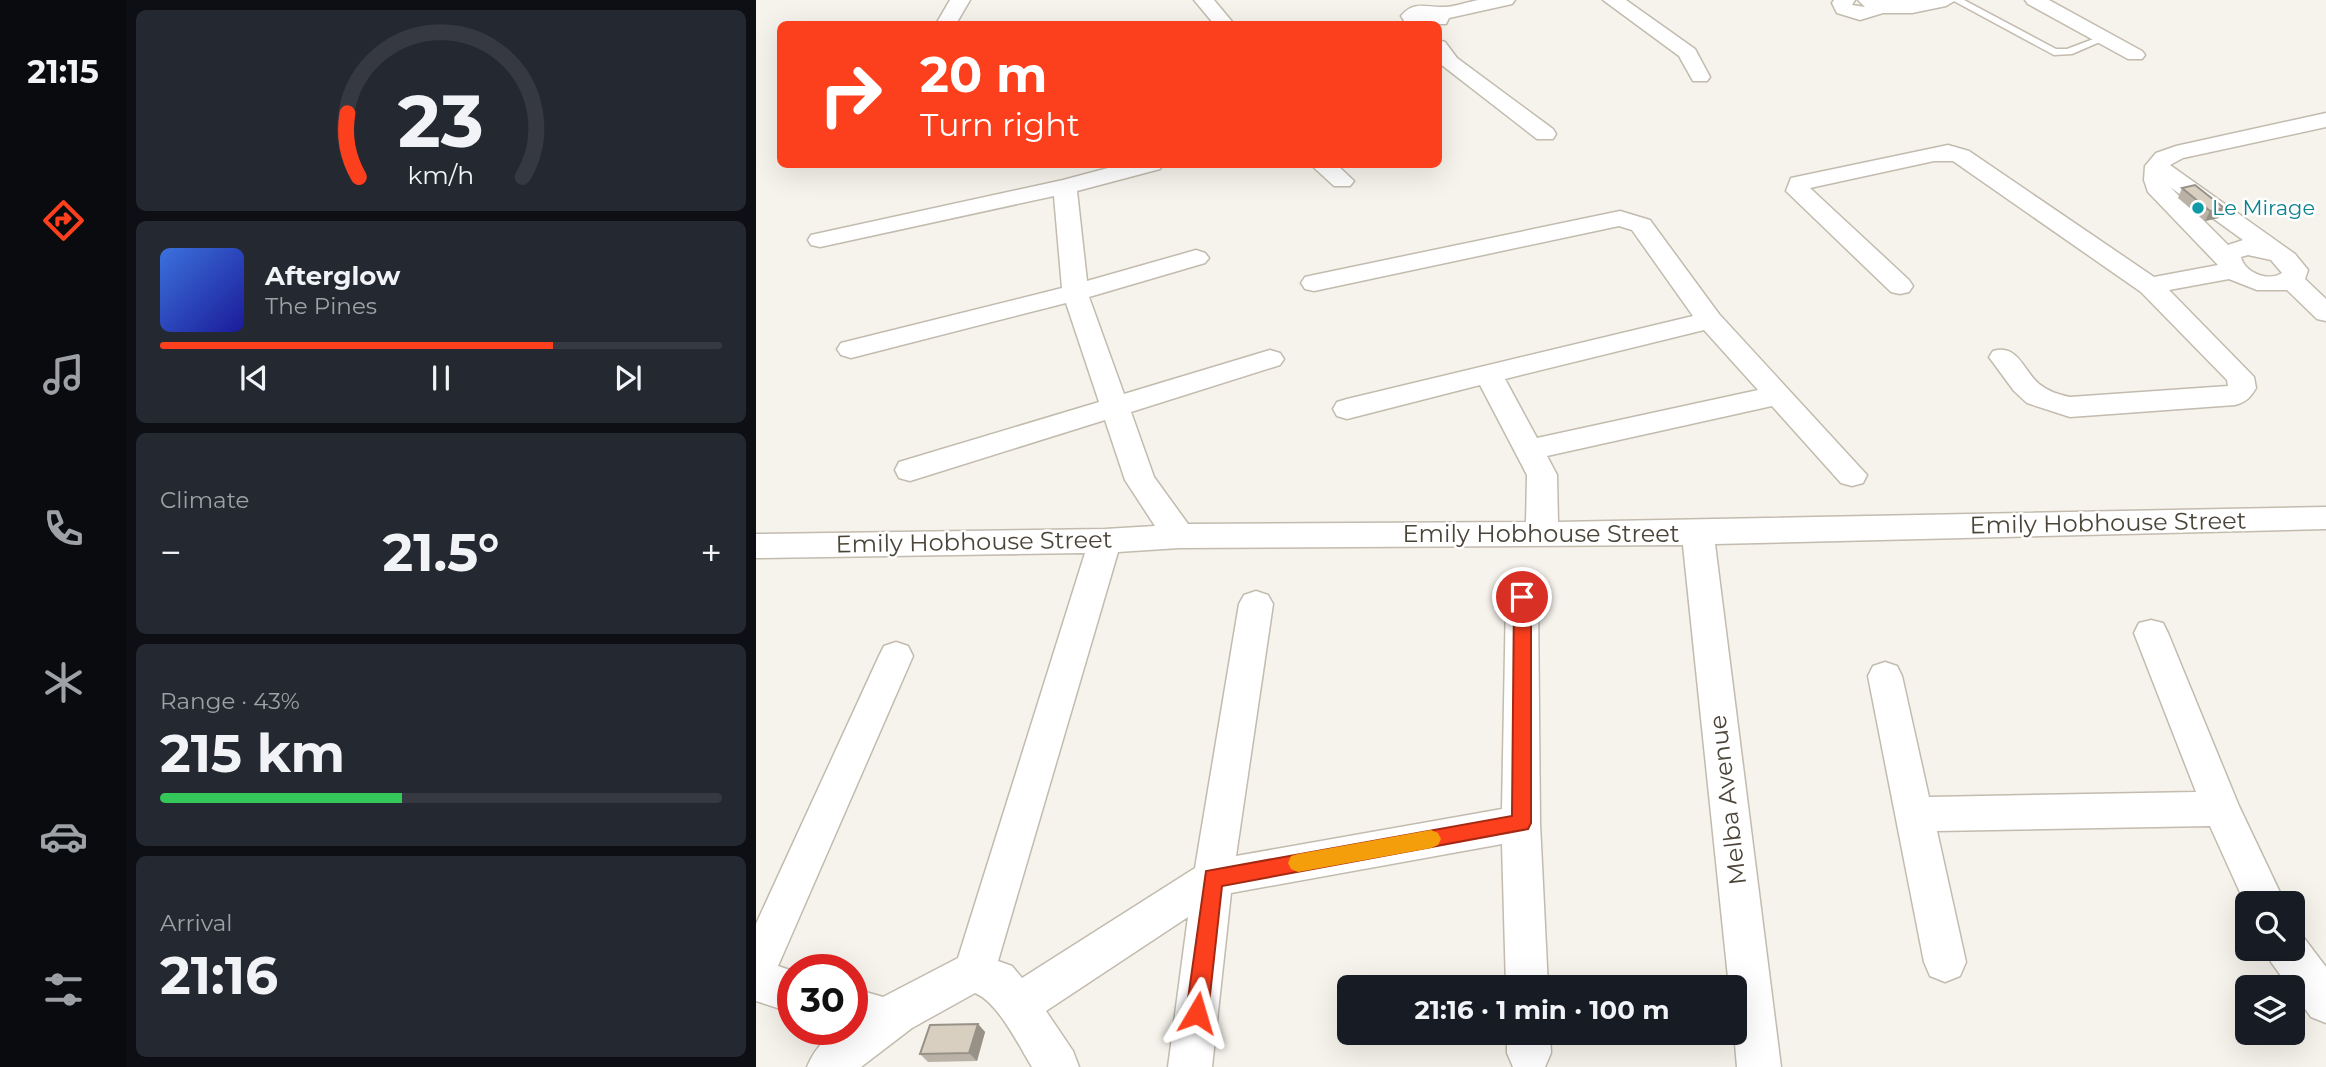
<!DOCTYPE html>
<meta charset="utf-8">
<style>
body{margin:0;font-family:Montserrat,sans-serif;background:#242831;color:#f1f3f6;height:100vh;display:flex;flex-direction:column;font-size:26px;white-space:nowrap}
*{box-sizing:border-box;margin:0}
p{font-size:23px;color:#9ea1a6}
.icon{flex:none;width:38px;height:38px;fill:none;stroke:currentColor;stroke-width:2;stroke-linecap:round;stroke-linejoin:round}
.map{position:relative;flex:1;overflow:hidden}
.side{display:flex;flex-direction:column;gap:10px;padding:10px;background:#0d0f14;width:630px}
.side>*{flex:none}
.banner{position:absolute;left:21px;top:21px;width:665px;height:147px;border-radius:10px;box-shadow:0 7px 28px #0002;background:#fc3f1d;color:#fff;overflow:hidden}
.tools{position:absolute;left:1479px;top:891px;display:grid;gap:14px}
.tools a{display:grid;place-items:center;width:70px;height:70px;border-radius:10px;background:#171b24;box-shadow:0 7px 28px #0002;font-size:35px}
.speed{position:absolute;left:21px;top:954px;display:flex;gap:14px;font-size:35px;font-weight:700;text-align:center}
.speed>*{display:grid;place-content:center;width:91px;height:91px;border-radius:50%;background:#171b24;box-shadow:0 7px 28px #0002;line-height:1}
.speed .limit{border:10px solid #d22;background:#fff;color:#111}
.pin{position:absolute;display:grid;place-items:center;width:60px;height:60px;color:#fff;margin:-30px;border:4px solid #fff;border-radius:50%;box-shadow:0 2px 7px #0007}
.me{position:absolute;width:77px;margin:-38px;rotate:7deg;stroke-linejoin:round;filter:drop-shadow(0 0 5px #0008)}
.turn{display:flex;align-items:center;gap:24px;height:147px;padding:0 28px;font-size:32px}
.turn .icon{width:91px;height:91px;stroke-width:2.5}
.turn b{display:block;font-size:49px;line-height:60px}
.big{font-size:52px;font-weight:700;line-height:1.1}
.side .widget{flex:1;display:flex;flex-direction:column;justify-content:center;gap:10px;min-width:0;padding:0 24px;border-radius:10px;background:#242831}
.side .dial{align-items:center;gap:0}
.dial svg{height:182px;overflow:visible;fill:none;stroke:#363941;stroke-width:7;stroke-linecap:round;text-anchor:middle}
.dial text{fill:#f1f3f6;stroke:none}
.song{display:flex;align-items:center;gap:21px}
.cover{width:84px;height:84px;border-radius:10px;background:linear-gradient(135deg,hsl(220 70% 55%),hsl(240 70% 35%))}
.played{height:7px;border-radius:4px;background:linear-gradient(90deg,#fc3f1d 70%,#363941 70%)}
.keys{display:flex;justify-content:space-around;direction:ltr}
.heat{display:flex;justify-content:space-between;align-items:center;font-size:38px;direction:ltr}
.charge{height:10px;border-radius:5px;background:linear-gradient(90deg,#34c759 43%,#363941 0)}
.trip{position:absolute;left:581px;top:975px;width:410px;height:70px;border-radius:10px;background:#171b24;box-shadow:0 7px 28px #0002;font-weight:700;line-height:70px;text-align:center}
main{display:flex;flex:1;min-height:0}
.dock{display:flex;flex-direction:column;width:126px;justify-content:space-around;align-items:center;background:#090b0e;color:#9ea1a6}
.dock .icon{width:49px;height:49px}
.dock .current{color:#fc3f1d}
.dock b{font-size:32px;color:#f1f3f6}
.map>svg:first-child{display:block}
.lines{fill:none;stroke-linecap:round;stroke-linejoin:round}
.service-casing{stroke:#c2bbae;stroke-width:3}
.minor-casing{stroke:#c2bbae;stroke-width:3}
.service{fill:#fff;fill-rule:evenodd}
.minor{fill:#fff;fill-rule:evenodd}
.wall{fill:#bab2a6}
.shaded-wall{fill:#979187}
.building{fill:#d8cfc1;stroke:#979187;stroke-width:2}
.route{fill:#fc3f1d;stroke:#a42913;stroke-width:2}
.slow{fill:#f59e0b}
.culture-dot{fill:#0f9aa8;stroke:#fff;stroke-width:2.5}
.labels{text-anchor:middle;stroke-width:5;stroke-linejoin:round;paint-order:stroke}
.far-culture-label{font-size:21px;fill:#0d838f;stroke:#fff;text-anchor:start}
.street-label{font-size:24px;fill:#4b4439;stroke:#fff}
</style>
<main>
<nav class="dock">
<b>21:15</b>
<svg class="icon current" aria-label="directions" viewBox="0 0 24 24"><path d="M12 3l9 9-9 9-9-9zM9 14v-3h6M13 9l2 2-2 2"/></svg>
<svg class="icon" aria-label="music" viewBox="0 0 24 24"><path d="M9 18V5l10-2v13"/><circle cx="6" cy="18" r="3"/><circle cx="16" cy="16" r="3"/></svg>
<svg class="icon" aria-label="phone" viewBox="0 0 24 24"><path d="M5 4h4l2 5-3 2q2 4 5 5l2-3 5 2v4C11 20 4 13 5 4z"/></svg>
<svg class="icon" aria-label="climate" viewBox="0 0 24 24"><path d="M12 3v18M4 7l16 10M4 17L20 7"/></svg>
<svg class="icon" aria-label="car" viewBox="0 0 24 24"><path d="M5 17H2v-5l4-1 3-4h7l3 4 3 1v5h-3M9 17h6M6 11h13"/><circle cx="7" cy="17" r="2"/><circle cx="17" cy="17" r="2"/></svg>
<svg class="icon" aria-label="filters" viewBox="0 0 24 24"><path d="M4 7h16M4 17h16"/><circle cx="9" cy="7" r="2"/><circle cx="15" cy="17" r="2"/></svg>
</nav>
<section class="side">
<div class="widget dial"><svg viewBox="0 0 100 80">
<path d="M14 69A42 42 0 1 1 86 69"/>
<path d="M14 69A42 42 0 0 1 9 41" stroke="#fc3f1d"/>
<text x="50" y="56" font-size="32" font-weight="700">23</text>
<text x="50" y="72" font-size="11">km/h</text>
</svg></div>
<div class="widget">
<div class="song"><i class="cover"></i><div><b>Afterglow</b><p>The Pines</p></div></div>
<div class="played"></div>
<div class="keys"><svg class="icon" aria-label="previous" viewBox="0 0 24 24"><path d="M18 5L8 12l10 7zM5 5v14"/></svg><svg class="icon" aria-label="pause" viewBox="0 0 24 24"><path d="M8 5v14M16 5v14"/></svg><svg class="icon" aria-label="next" viewBox="0 0 24 24"><path d="M6 5l10 7-10 7zM19 5v14"/></svg></div>
</div>
<div class="widget"><p>Climate</p>
<div class="heat"><a>−</a><b class="big">21.5°</b><a>+</a></div>
</div>
<div class="widget"><p>Range · 43%</p><b class="big">215 km</b><div class="charge"></div></div>
<div class="widget"><p>Arrival</p><b class="big">21:16</b></div>
</section>
<div class="map">
<svg width="1570" height="1067" viewBox="0 0 1570 1067">
<rect width="100%" height="100%" fill="#f6f3ec"/>
<g class="lines">
<g class="service-casing">
<polygon id="service" points="1196,0 1208,0 1300,49 1311,49 1348,35 1353,38 1316,54 1298,55"/>
</g>
<g class="minor-casing">
<g id="minor">
<polygon points="194,0 214,0 200,24 180,24"/>
<polygon points="438,0 458,0 478,24 458,24"/>
<path d="M722 0H759L756 4 693 18 690 24H650L645 16C658 0 671 8 688 7 699 7 711 2 722 0Z"/>
<polygon points="847,0 870,0 939,49 954,77 951,81 937,81 923,56"/>
<polygon points="1078,0 1099,0 1096,5 1109,7 1102,0 1200,0 1190,6 1156,13 1127,13 1104,20 1081,13 1076,3"/>
<polygon points="1269,0 1293,0 1386,51 1389,55 1386,59 1372,59 1272,4"/>
<polygon points="682,40 689,42 701,58 797,129 800,134 797,139 781,139 687,66 682,61"/>
<path d="M1570 113V127L1427 158 1414 165 1539 254 1552 270 1549 279 1570 299V321L1561 319 1531 290H1501L1473 279 1413 290 1498 377 1500 388C1494 398 1490 402 1479 405L1314 417 1271 403 1258 391 1233 357 1237 351C1262 344 1267 370 1283 384 1292 391 1303 395 1314 397L1472 386 1471 380 1385 292 1197 161H1178L1054 188 1153 280 1157 286 1153 292 1144 294 1135 292 1030 191 1035 178 1192 145 1213 151 1398 277 1462 265 1392 192 1388 180 1389 166 1400 153 1420 146ZM1414 187 1487 240 1472 245ZM1492 255 1515 260 1526 273C1512 282 1489 273 1485 257Z"/>
<path d="M367 164H407L404 169 321 191 331 281 440 250 449 253 453 258 449 263 333 297 368 394 514 350 524 353 528 359 524 365 375 412 398 477 432 524 770 522 771 475 724 385 591 419 581 416 577 409 581 402 591 399 937 316 876 230 863 226 558 291 549 289 545 283 549 277 558 275 864 211 894 220 963 314 1111 475 1107 483 1096 486 1085 483 1016 406 791 456 801 475 802 522 1570 507V529L959 544 1025 1067H981L978 1032V987H973L927 545 423 548 362 552 242 961 256 966 266 978 439 868 483 604 488 595 500 591 512 595 517 604 480 856 746 809 750 597 754 588 766 584 778 588 782 597 784 823 792 987H750L746 844 475 893 456 1067H412L432 917 290 1011 317 1051 323 1067H276C263 1046 242 1002 219 993L156 1028 105 1067H51C59 1048 74 1029 96 1029V988L127 997 202 958 329 553 0 558V534L349 529 399 526 369 480 349 420 154 481 143 478 139 470 143 462 343 402 310 303 95 358 85 355 81 349 85 343 306 288 298 196 64 247 55 245 52 240 55 235 64 233 307 180ZM948 330 1002 390 781 438 749 379Z"/>
<polygon points="554,164 580,164 598,181 594,186 578,186"/>
<polygon points="1395,620 1407,623 1412,633 1483,806 1529,903 1491,903 1491,908 1454,826 1181,831 1210,962 1204,976 1189,982 1174,976 1168,962 1112,676 1117,666 1129,662 1141,666 1146,676 1173,797 1440,792 1378,633 1383,623"/>
<polygon points="140,642 152,646 157,656 22,966 37,971 37,1013 0,1001 0,924 123,656 128,646"/>
<polygon points="1536,931 1545,934 1570,967 1570,1023 1555,1017 1536,991 1536,987 1533,987 1515,962 1510,948 1536,948"/>
<polygon points="751,1032 794,1032 795,1053 789,1067 757,1067 751,1053"/>
</g>
</g>
<use href="#service" class="service"/>
<use href="#minor" class="minor"/>
</g>
<g class="wall">
<polygon points="1426,188 1463,218 1449,221 1422,198"/>
<polygon points="222,1024 229,1032 221,1061 172,1062 164,1054"/>
</g>
<g class="shaded-wall">
<polygon points="1468,208 1463,218 1449,221 1454,211"/>
<polygon points="222,1024 229,1032 221,1061 213,1053"/>
</g>
<g class="building">
<polygon points="1439,185 1468,208 1454,211 1426,188"/>
<polygon points="222,1024 213,1053 164,1054 174,1025"/>
</g>
<polygon class="route" points="766,591 772,593 775,597 775,823 772,829 466,886 452,1013 448,1021 441,1024 433,1021 430,1013 450,871 756,816 758,597 760,593"/>
<polygon class="slow" points="675,830 682,833 685,839 682,845 675,848 542,872 535,869 532,863 535,856 542,854"/>
<circle class="culture-dot" cx="1442" cy="208" r="7"/>
<g class="labels">
<g class="far-culture-label">
<text x="1456" y="215">Le Mirage</text>
</g>
<g class="street-label">
<text transform="translate(1352 523) rotate(-1)" y="8">Emily Hobhouse Street</text>
<text x="785" y="542">Emily Hobhouse Street</text>
<text transform="translate(218 542) rotate(-1)" y="8">Emily Hobhouse Street</text>
<text transform="translate(972 800) rotate(-97)" y="8">Melba Avenue</text>
</g>
</g>
</svg>
<div class="tools">
<a><svg class="icon" aria-label="search" viewBox="0 0 24 24"><circle cx="10" cy="10" r="6"/><path d="M15 15l6 6"/></svg></a>
<a><svg class="icon" aria-label="layers" viewBox="0 0 24 24"><path d="M12 4l9 5-9 5-9-5zM3 14l9 5 9-5"/></svg></a>
</div>
<div class="speed"><div class="limit">30</div></div>
<div class="pin" style="left:766px;top:597px;background:#d93025"><svg class="icon" aria-label="arrive" viewBox="0 0 24 24"><path d="M6 21V4h12l-3 4 3 4H6"/></svg></div>
<svg class="me" style="left:441px;top:1013px" viewBox="-20 -20 40 40"><path d="M0-17L14 15 0 8-14 15z" fill="#fc3f1d" stroke="#fff" stroke-width="4"/></svg>
<div class="trip">21:16 · 1 min · 100 m</div>
<div class="banner">
<div class="turn"><svg class="icon" aria-label="right" viewBox="0 0 24 24"><path d="M7 20v-9h11M14 6l5 5-5 5"/></svg><div><b>20 m</b>Turn right</div></div>
</div>
</div>
</main>
